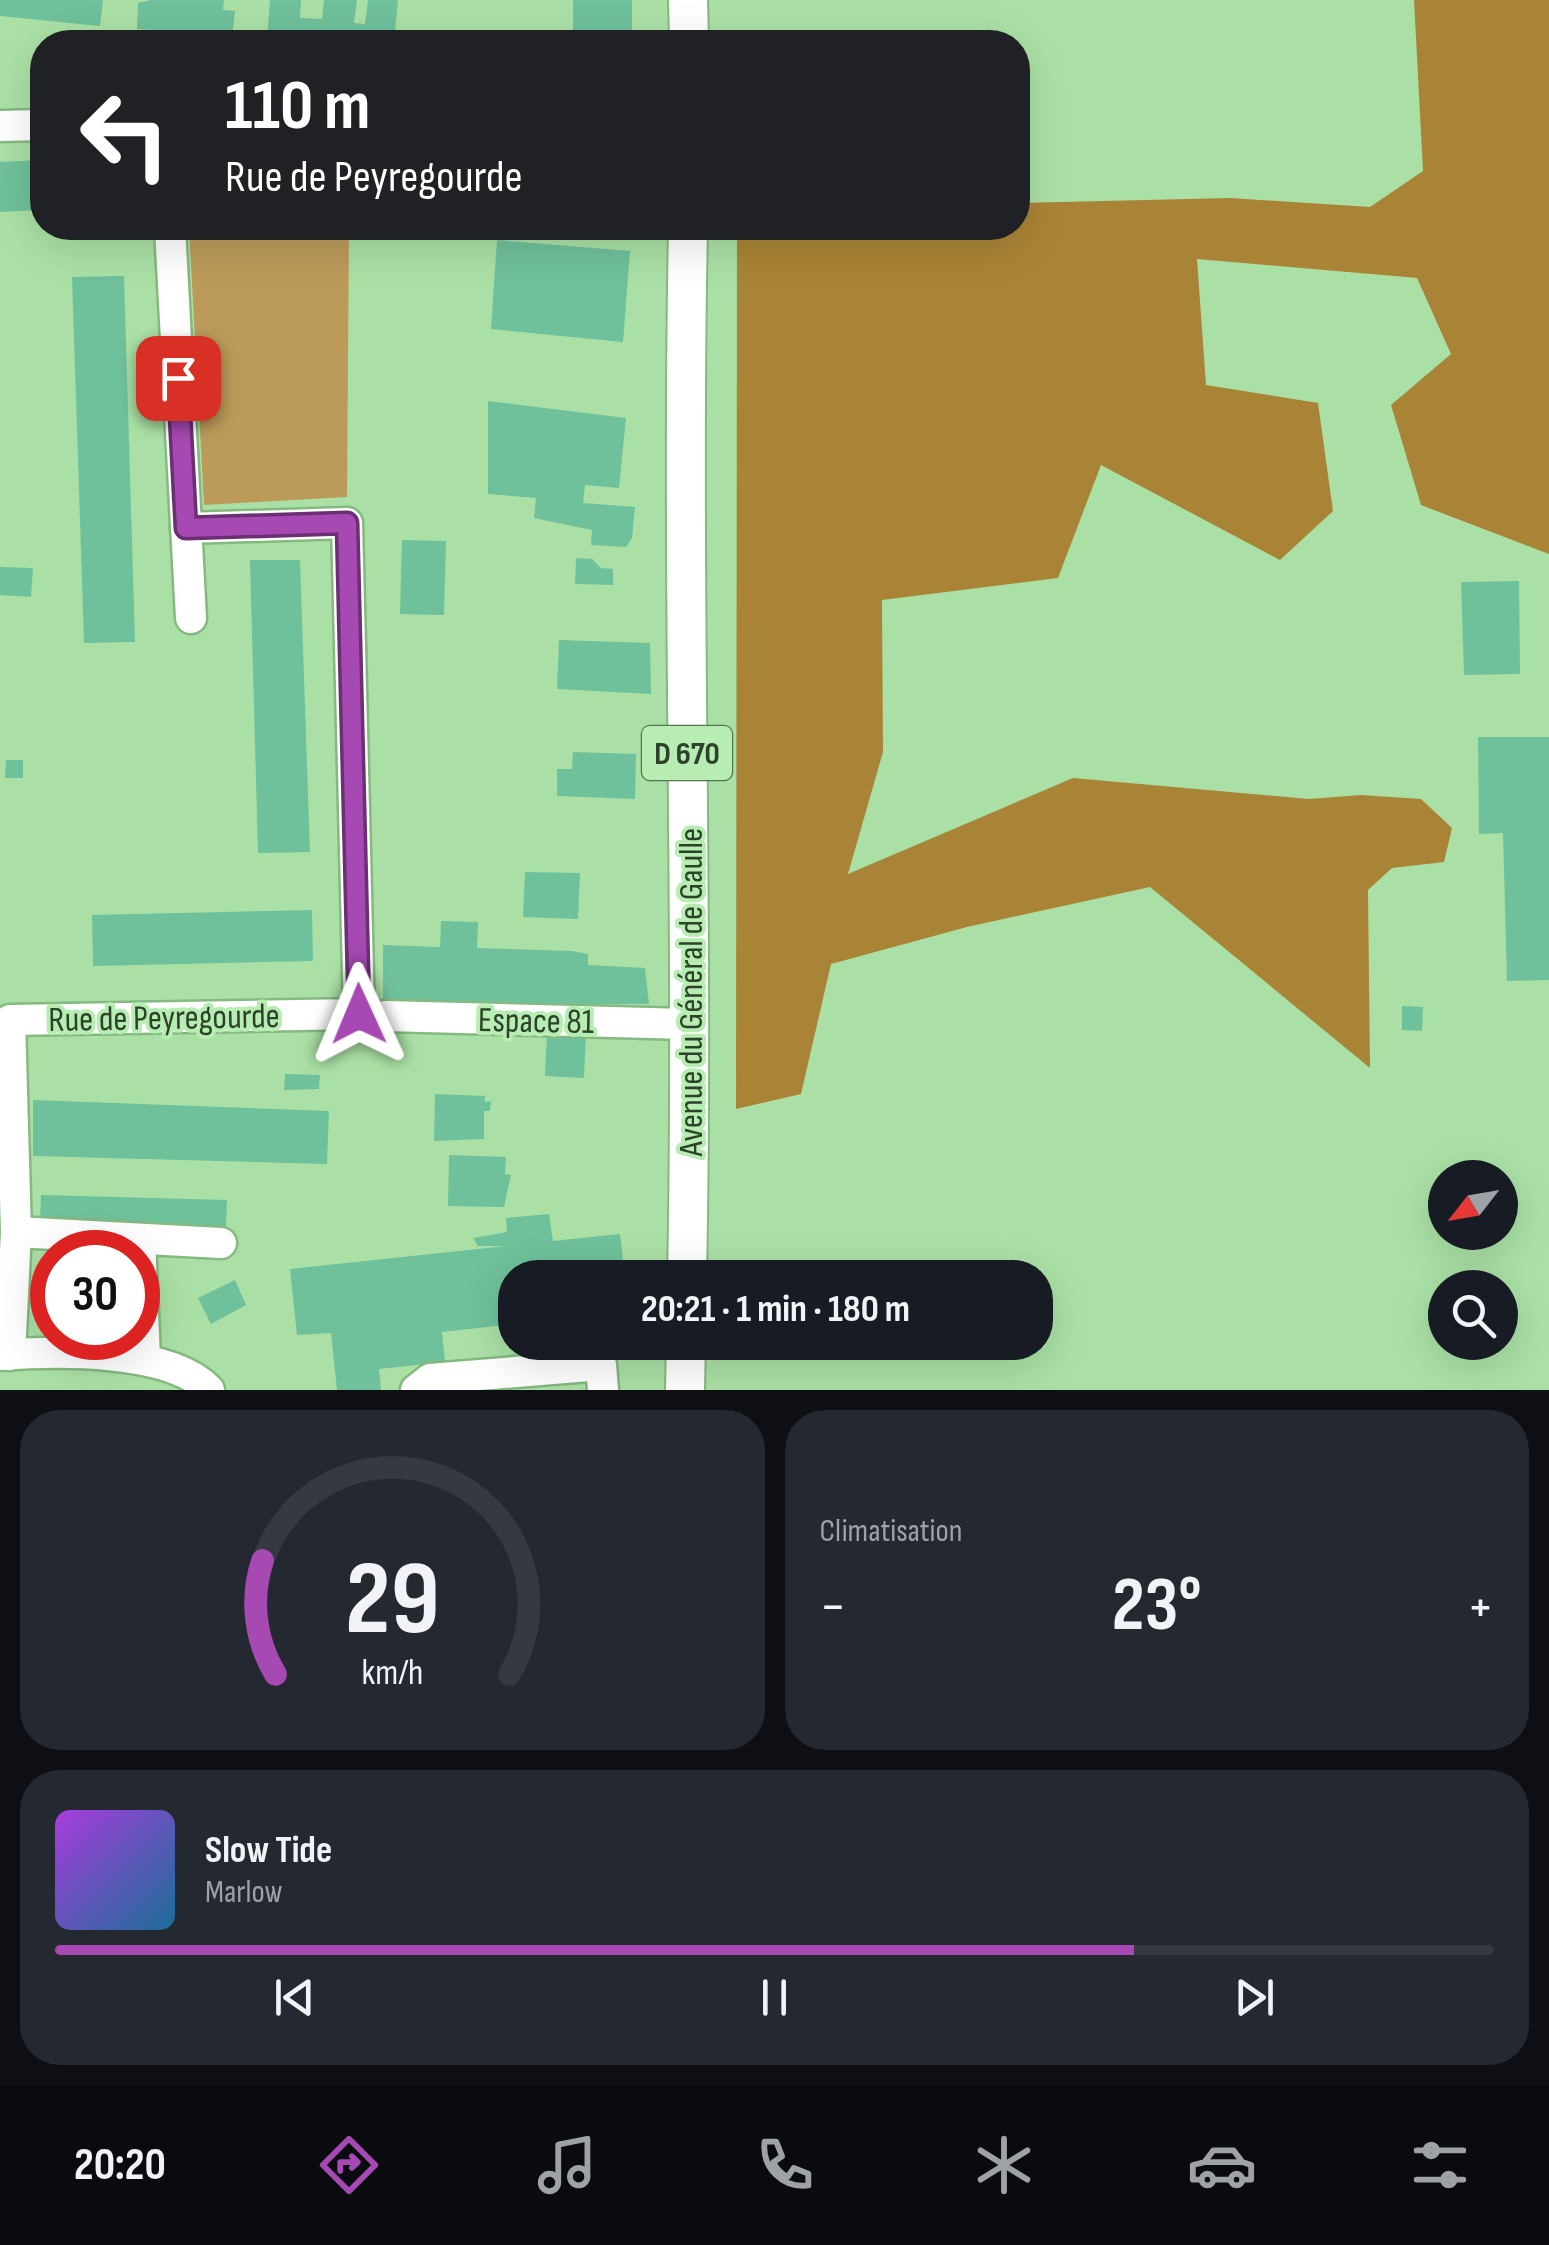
<!DOCTYPE html>
<html lang="fr">
<meta charset="utf-8">
<style>
body{margin:0;font-family:"Sofia Sans Condensed",sans-serif;background:#242831;color:#f1f3f6;height:100vh;display:flex;flex-direction:column;font-size:38px;white-space:nowrap}
*{box-sizing:border-box;margin:0}
p{font-size:32px;color:#9ea1a6}
.icon{flex:none;width:55px;height:55px;fill:none;stroke:currentColor;stroke-width:2;stroke-linecap:round;stroke-linejoin:round}
.map{position:relative;height:1390px;overflow:hidden}
.panel{display:flex;flex-direction:column;gap:20px;padding:20px;background:#0d0f14;flex:1}
.panel>*{flex:none}
.guide{position:absolute;left:30px;top:30px;width:1000px;height:210px;border-radius:40px;box-shadow:0 10px 40px #0002;background:#202124;color:#fff;overflow:hidden}
.needle{width:65px;rotate:239deg}
.fabs{position:absolute;left:1428px;top:1160px;display:grid;gap:20px}
.fabs a{display:grid;place-items:center;width:90px;height:90px;border-radius:50%;background:#171b24;box-shadow:0 10px 40px #0002;font-size:50px}
.speed{position:absolute;left:30px;top:1230px;display:flex;gap:20px;font-size:50px;font-weight:700;text-align:center}
.speed>*{display:grid;place-content:center;width:130px;height:130px;border-radius:50%;background:#171b24;box-shadow:0 10px 40px #0002;line-height:1}
.speed .limit{border:15px solid #d22;background:#fff;color:#111}
.pin{position:absolute;display:grid;place-items:center;width:85px;height:85px;color:#fff;margin:-42px;border-radius:20px;box-shadow:0 5px 15px #0006}
.me{position:absolute;width:110px;margin:-55px;rotate:359deg;stroke-linejoin:round;filter:drop-shadow(0 0 8px #0008)}
.turn{display:flex;align-items:center;gap:35px;height:210px;padding:0 30px;font-size:45px}
.turn .icon{width:130px;height:130px;stroke-width:2.5}
.turn b{display:block;font-size:70px;line-height:85px}
.big{font-size:75px;font-weight:700;line-height:1.1}
.panel .card{flex:1;display:flex;flex-direction:column;justify-content:center;gap:15px;min-width:0;padding:0 35px;border-radius:40px;background:#242831}
.panel .dial{align-items:center;gap:0}
.dial svg{height:260px;overflow:visible;fill:none;stroke:#363941;stroke-width:7;stroke-linecap:round;text-anchor:middle}
.dial text{fill:#f1f3f6;stroke:none}
.song{display:flex;align-items:center;gap:30px}
.cover{width:120px;height:120px;border-radius:15px;background:linear-gradient(135deg,hsl(280 70% 55%),hsl(200 70% 35%))}
.played{height:10px;border-radius:5px;background:linear-gradient(90deg,#a649b3 75%,#363941 75%)}
.keys{display:flex;justify-content:space-around;direction:ltr}
.heat{display:flex;justify-content:space-between;align-items:center;font-size:55px;direction:ltr}
.panel .tiles{flex:1;display:grid;gap:20px;grid-template-columns:1fr 1fr}
.card:last-child{grid-column:span 2}
.trip{position:absolute;left:498px;top:1260px;width:555px;height:100px;border-radius:40px;background:#171b24;box-shadow:0 10px 40px #0002;font-weight:700;line-height:100px;text-align:center}
.menu{display:flex;height:160px;justify-content:space-around;align-items:center;background:#090b0e;color:#9ea1a6}
.menu .icon{width:70px;height:70px}
.menu .on{color:#a649b3}
.menu b{font-size:45px;color:#f1f3f6}
.map>svg:first-child{display:block}
.green{fill:#bc9b5a}
.forest{fill:#aa8436}
.building{fill:#6fc19b}
.lines{fill:none;stroke-linecap:round;stroke-linejoin:round}
.minor-casing{stroke:#84b97f;stroke-width:35}
.major-casing{stroke:#84b97f;stroke-width:42}
.minor{stroke:#fff;stroke-width:30}
.major{stroke:#fff;stroke-width:38}
.route-casing{stroke:#6c2f74;stroke-width:25}
.route{stroke:#a649b3;stroke-width:18}
.labels{text-anchor:middle;stroke-width:8;stroke-linejoin:round;paint-order:stroke}
.shield{fill:#b7edb2;stroke:#567553;stroke-width:2.5}
.shield-label{font-size:32px;font-weight:bold;fill:#2c422a}
.street-label{font-size:35px;fill:#2c422a;stroke:#b7edb2}
</style>
<div class="map">
<svg width="1549" height="1390" viewBox="0 0 1549 1390">
<rect width="100%" height="100%" fill="#aae0a5"/>
<polygon class="green" points="189,228 349,228 347,497 204,505"/>
<polygon class="forest" points="1414,0 1549,0 1549,554 1421,505 1391,405 1451,354 1417,278 1197,259 1206,385 1318,403 1333,511 1280,560 1101,465 1058,578 882,600 883,752 848,874 1073,778 1309,799 1361,795 1421,799 1452,828 1444,862 1392,868 1368,890 1370,1068 1150,887 967,927 831,964 801,1094 736,1109 737,237 767,228 1018,228 1018,203 1230,198 1370,207 1423,171"/>
<g class="building">
<polygon points="0,0 103,0 100,26 0,16"/>
<polygon points="151,0 224,0 223,10 235,11 232,37 137,29 138,3"/>
<polygon points="270,0 301,0 300,18 322,19 324,0 357,0 354,23 365,24 368,0 398,0 394,42 267,40"/>
<rect x="573" y="0" width="59" height="42"/>
<polygon points="42,160 42,210 0,212 0,162"/>
<polygon points="497,240 630,251 623,342 491,329"/>
<polygon points="124,276 135,642 84,643 72,277"/>
<polygon points="488,401 626,418 619,488 585,485 583,503 635,507 632,538 626,547 591,545 592,530 534,518 536,498 488,494"/>
<polygon points="402,540 446,541 444,615 400,614"/>
<polygon points="576,558 592,559 601,568 613,569 613,585 575,584"/>
<polygon points="250,560 300,560 310,852 258,853"/>
<polygon points="0,567 33,568 31,597 0,595"/>
<polygon points="1519,581 1520,674 1464,675 1461,582"/>
<polygon points="559,640 650,643 651,694 557,689"/>
<polygon points="1478,737 1549,737 1549,980 1507,981 1503,833 1479,834"/>
<polygon points="573,752 636,754 635,799 557,796 557,769 572,769"/>
<polygon points="6,760 23,760 23,778 5,778"/>
<polygon points="525,872 580,873 578,919 523,917"/>
<polygon points="312,910 313,961 93,966 92,915"/>
<polygon points="441,921 478,922 477,948 572,951 588,954 588,965 645,968 649,1004 383,1004 383,945 440,947"/>
<polygon points="1402,1006 1423,1007 1422,1031 1402,1030"/>
<polygon points="547,1032 586,1033 584,1078 545,1076"/>
<polygon points="285,1074 320,1075 319,1089 284,1090"/>
<polygon points="435,1094 485,1096 485,1102 491,1101 490,1111 484,1111 484,1139 434,1141"/>
<polygon points="33,1100 329,1111 327,1164 33,1156"/>
<polygon points="449,1155 506,1157 505,1174 511,1175 504,1207 448,1206"/>
<polygon points="41,1195 227,1200 226,1227 40,1221"/>
<polygon points="549,1214 553,1241 620,1234 625,1278 515,1278 515,1324 442,1332 445,1362 379,1369 381,1390 337,1390 331,1333 297,1335 290,1269 506,1246 478,1246 473,1238 507,1232 506,1218"/>
<polygon points="235,1280 246,1305 211,1324 198,1298"/>
</g>
<g class="lines">
<g class="minor-casing">
<g id="minor">
<polyline points="0,126 42,125"/>
<polyline points="170,228 191,618"/>
<polyline points="385,1016 687,1024"/>
<polyline points="16,1232 221,1243"/>
<polyline points="140,1239 145,1359"/>
<path d="M0 1355C55 1351 170 1348 209 1390"/>
<polyline points="10,1355 16,1232 10,1020 359,1014 347,523 186,528"/>
<polyline points="416,1390 430,1379 601,1365 603,1390"/>
</g>
</g>
<g class="major-casing">
<g id="major">
<polyline points="688,0 689,42"/>
<path d="M687 1278C694 927 681 578 688 228"/>
<polyline points="685,1390 686,1342"/>
</g>
</g>
<use href="#minor" class="minor"/>
<use href="#major" class="major"/>
</g>
<g class="lines">
<g class="route-casing">
<polyline id="route" points="178,378 186,528 347,523 359,1014"/>
</g>
<use href="#route" class="route"/>
</g>
<g class="labels">
<rect class="shield" x="642" y="726" width="90" height="54" rx="8"/>
<g class="shield-label">
<text x="687" y="764">D 670</text>
</g>
<g class="street-label">
<text transform="translate(690 992) rotate(-90)" y="12">Avenue du Général de Gaulle</text>
<text transform="translate(164 1017) rotate(-1)" y="12">Rue de Peyregourde</text>
<text transform="translate(536 1020) rotate(1)" y="12">Espace 81</text>
</g>
</g>
</svg>
<div class="fabs">
<a><svg class="needle" viewBox="-14 -14 28 28"><path d="M0-13l5 13h-10z" fill="#e53935"/><path d="M0 13l5-13h-10z" fill="#9ea1a6"/></svg></a>
<a><svg class="icon" aria-label="search" viewBox="0 0 24 24"><circle cx="10" cy="10" r="6"/><path d="M15 15l6 6"/></svg></a>
</div>
<div class="speed"><div class="limit">30</div></div>
<div class="pin" style="left:178px;top:378px;background:#d93025"><svg class="icon" aria-label="arrive" viewBox="0 0 24 24"><path d="M6 21V4h12l-3 4 3 4H6"/></svg></div>
<svg class="me" style="left:359px;top:1014px" viewBox="-20 -20 40 40"><path d="M0-17L14 15 0 8-14 15z" fill="#a649b3" stroke="#fff" stroke-width="4"/></svg>
<div class="trip">20:21 · 1 min · 180 m</div>
<div class="guide">
<div class="turn"><svg class="icon" aria-label="left" viewBox="0 0 24 24"><path d="M17 20v-9H6M10 6l-5 5 5 5"/></svg><div><b>110 m</b>Rue de Peyregourde</div></div>
</div>
</div>
<section class="panel">
<div class="tiles">
<div class="card dial"><svg viewBox="0 0 100 80">
<path d="M14 69A42 42 0 1 1 86 69"/>
<path d="M14 69A42 42 0 0 1 10 34" stroke="#a649b3"/>
<text x="50" y="56" font-size="32" font-weight="700">29</text>
<text x="50" y="72" font-size="11">km/h</text>
</svg></div>
<div class="card"><p>Climatisation</p>
<div class="heat"><a>−</a><b class="big">23°</b><a>+</a></div>
</div>
<div class="card">
<div class="song"><i class="cover"></i><div><b>Slow Tide</b><p>Marlow</p></div></div>
<div class="played"></div>
<div class="keys"><svg class="icon" aria-label="previous" viewBox="0 0 24 24"><path d="M18 5L8 12l10 7zM5 5v14"/></svg><svg class="icon" aria-label="pause" viewBox="0 0 24 24"><path d="M8 5v14M16 5v14"/></svg><svg class="icon" aria-label="next" viewBox="0 0 24 24"><path d="M6 5l10 7-10 7zM19 5v14"/></svg></div>
</div>
</div>
</section>
<nav class="menu">
<b>20:20</b>
<svg class="icon on" aria-label="directions" viewBox="0 0 24 24"><path d="M12 3l9 9-9 9-9-9zM9 14v-3h6M13 9l2 2-2 2"/></svg>
<svg class="icon" aria-label="music" viewBox="0 0 24 24"><path d="M9 18V5l10-2v13"/><circle cx="6" cy="18" r="3"/><circle cx="16" cy="16" r="3"/></svg>
<svg class="icon" aria-label="phone" viewBox="0 0 24 24"><path d="M5 4h4l2 5-3 2q2 4 5 5l2-3 5 2v4C11 20 4 13 5 4z"/></svg>
<svg class="icon" aria-label="climate" viewBox="0 0 24 24"><path d="M12 3v18M4 7l16 10M4 17L20 7"/></svg>
<svg class="icon" aria-label="car" viewBox="0 0 24 24"><path d="M5 17H2v-5l4-1 3-4h7l3 4 3 1v5h-3M9 17h6M6 11h13"/><circle cx="7" cy="17" r="2"/><circle cx="17" cy="17" r="2"/></svg>
<svg class="icon" aria-label="filters" viewBox="0 0 24 24"><path d="M4 7h16M4 17h16"/><circle cx="9" cy="7" r="2"/><circle cx="15" cy="17" r="2"/></svg>
</nav>
